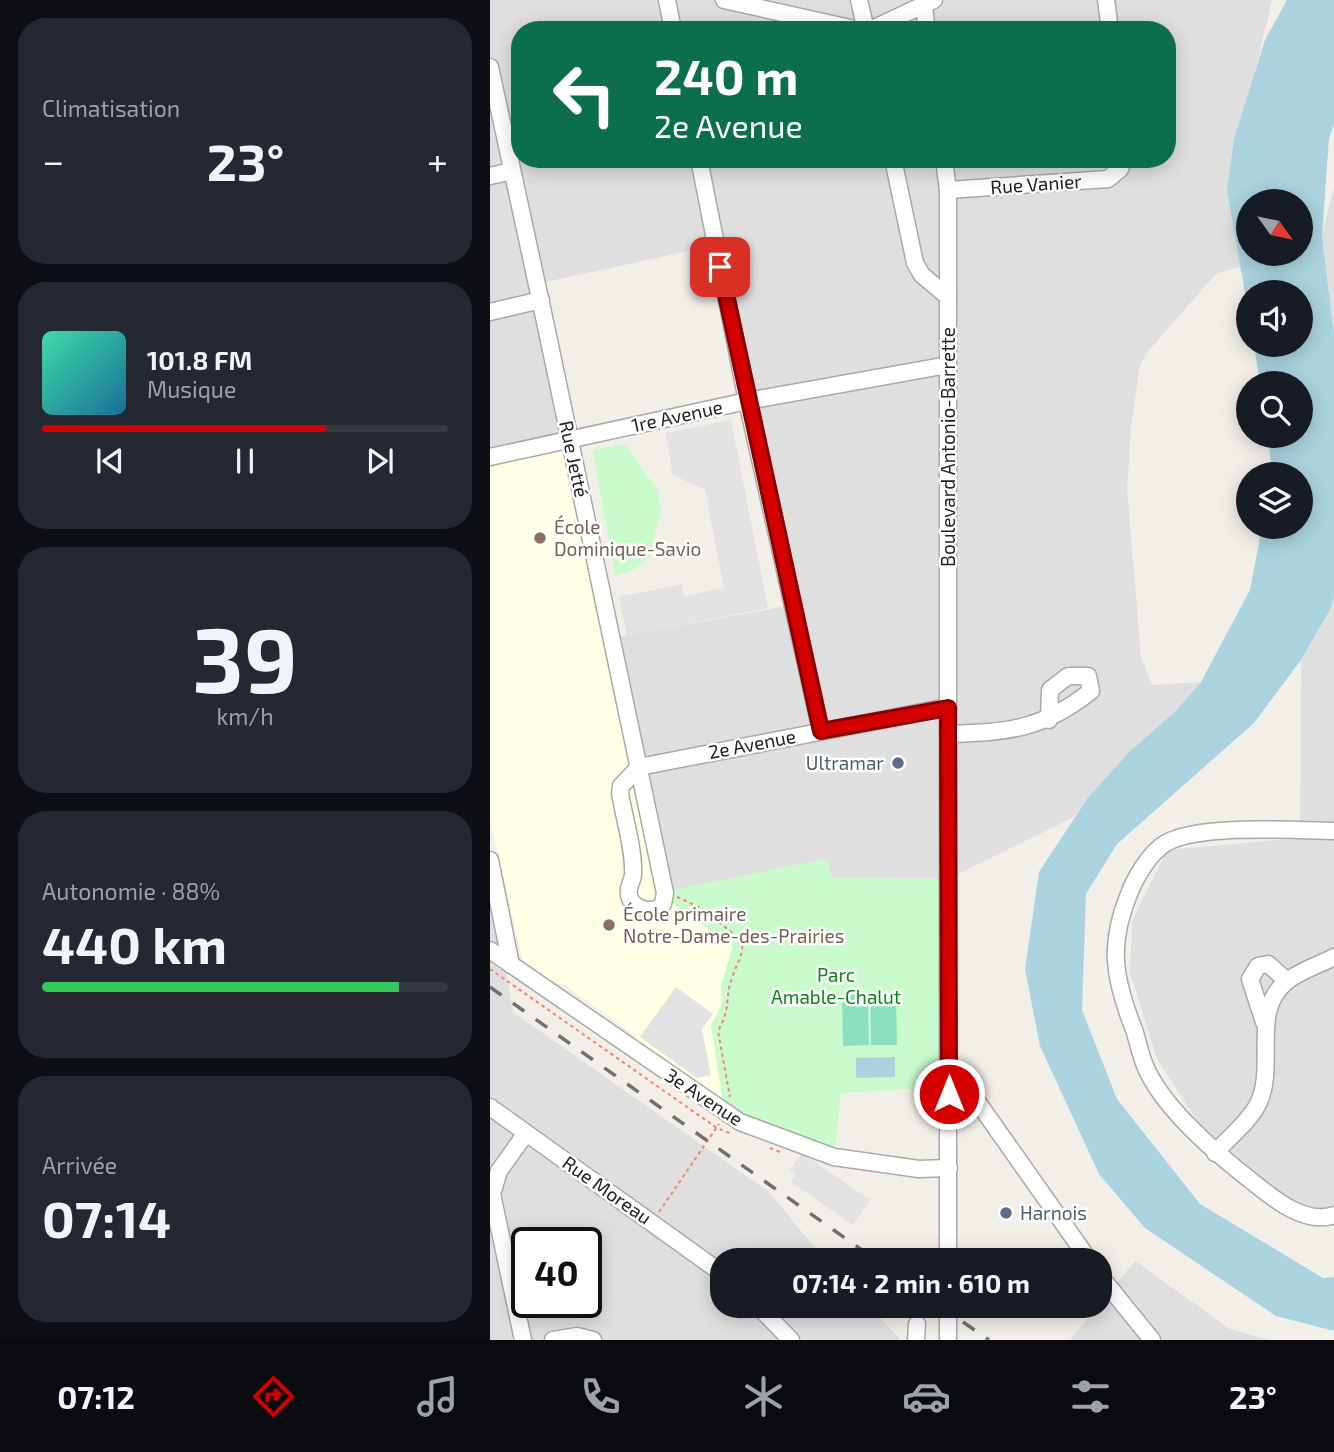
<!DOCTYPE html>
<html lang="fr">
<meta charset="utf-8">
<style>
body{margin:0;font-family:"Exo 2",sans-serif;background:#242831;color:#f1f3f6;height:100vh;display:flex;flex-direction:column;font-size:26px;white-space:nowrap}
*{box-sizing:border-box;margin:0}
p{font-size:23px;color:#9ea1a6}
.icon{flex:none;width:38px;height:38px;fill:none;stroke:currentColor;stroke-width:2;stroke-linecap:round;stroke-linejoin:round}
.map{position:relative;flex:1;overflow:hidden}
.sheet{display:flex;flex-direction:column;gap:18px;padding:18px;background:#0d0f14;width:490px}
.sheet>*{flex:none}
.hud{position:absolute;left:21px;top:21px;width:665px;height:147px;border-radius:28px;box-shadow:0 4px 18px #0003;background:#0b6e4f;color:#fff;overflow:hidden}
.needle{width:46px;rotate:123deg}
.tools{position:absolute;left:746px;top:189px;display:grid;gap:14px}
.tools a{display:grid;place-items:center;width:77px;height:77px;border-radius:50%;background:#171b24;box-shadow:0 4px 18px #0003;font-size:35px}
.speed{position:absolute;left:21px;top:1227px;display:flex;gap:14px;font-size:35px;font-weight:700;text-align:center}
.speed>*{display:grid;place-content:center;width:91px;height:91px;border-radius:50%;background:#171b24;box-shadow:0 4px 18px #0003;line-height:1}
.speed .limit{border:4px solid #111;border-radius:10px;background:#fff;color:#111}
.pin{position:absolute;display:grid;place-items:center;width:60px;height:60px;color:#fff;margin:-30px;border-radius:14px;box-shadow:0 4px 10px #0006}
.me{position:absolute;width:77px;margin:-38px;rotate:0deg;stroke-linejoin:round;filter:drop-shadow(0 0 5px #0008)}
.turn{display:flex;align-items:center;gap:24px;height:147px;padding:0 28px;font-size:32px}
.turn .icon{width:91px;height:91px;stroke-width:2.5}
.turn b{display:block;font-size:49px;line-height:60px}
.big{font-size:52px;font-weight:700;line-height:1.1}
.sheet .card{flex:1;display:flex;flex-direction:column;justify-content:center;gap:10px;min-width:0;padding:0 24px;border-radius:28px;background:#242831}
.sheet .dial{align-items:center;gap:0}
.dial b{font-size:91px;line-height:1}
.song{display:flex;align-items:center;gap:21px}
.cover{width:84px;height:84px;border-radius:10px;background:linear-gradient(135deg,hsl(160 70% 55%),hsl(200 70% 35%))}
.played{height:7px;border-radius:4px;background:linear-gradient(90deg,#d40000 70%,#363941 70%)}
.keys{display:flex;justify-content:space-around;direction:ltr}
.heat{display:flex;justify-content:space-between;align-items:center;font-size:38px;direction:ltr}
.charge{height:10px;border-radius:5px;background:linear-gradient(90deg,#34c759 88%,#363941 0)}
.trip{position:absolute;left:220px;top:1248px;width:402px;height:70px;border-radius:28px;background:#171b24;box-shadow:0 4px 18px #0003;font-weight:700;line-height:70px;text-align:center}
.menu{display:flex;height:112px;justify-content:space-around;align-items:center;background:#090b0e;color:#9ea1a6}
.menu .icon{width:49px;height:49px}
.menu .on{color:#d40000}
.menu b{font-size:32px;color:#f1f3f6}
main{display:flex;flex:1;min-height:0}
.map>svg:first-child{display:block}
.residential{fill:#e0dfdf;fill-rule:evenodd}
.education{fill:#ffffe5}
.park{fill:#c8facc}
.pitch{fill:#88e0be}
.parking{fill:#e2e2e2}
.water{fill:#aad3df;fill-rule:evenodd}
.lines{fill:none;stroke-linecap:round;stroke-linejoin:round}
.minor-casing{stroke:#a9a9a9;stroke-width:19}
.path{stroke:#fa8072;stroke-width:2;stroke-dasharray:3.5 3.5;stroke-linecap:butt}
.minor{stroke:#fff;stroke-width:16}
.rail{stroke:#707070;stroke-width:3.5;stroke-dasharray:14 14;stroke-linecap:butt}
.route-casing{stroke:#8a0000;stroke-width:18}
.route{stroke:#d40000;stroke-width:12}
.education-dot{fill:#8d6e63;stroke:#fff;stroke-width:2.5}
.service-dot{fill:#5c6f8a;stroke:#fff;stroke-width:2.5}
.labels{text-anchor:middle;stroke-width:5;stroke-linejoin:round;paint-order:stroke}
.street-label{font-size:19px;fill:#222;stroke:#fff}
.education-label{font-size:19px;fill:#785e54;stroke:#fff;text-anchor:start}
.service-label{font-size:19px;fill:#4e5e75;stroke:#fff;text-anchor:end}
.park-label{font-size:19px;fill:#0c8416;stroke:#fff}
</style>
<main>
<section class="sheet">
<div class="card"><p>Climatisation</p>
<div class="heat"><a>−</a><b class="big">23°</b><a>+</a></div>
</div>
<div class="card">
<div class="song"><i class="cover"></i><div><b>101.8 FM</b><p>Musique</p></div></div>
<div class="played"></div>
<div class="keys"><svg class="icon" aria-label="previous" viewBox="0 0 24 24"><path d="M18 5L8 12l10 7zM5 5v14"/></svg><svg class="icon" aria-label="pause" viewBox="0 0 24 24"><path d="M8 5v14M16 5v14"/></svg><svg class="icon" aria-label="next" viewBox="0 0 24 24"><path d="M6 5l10 7-10 7zM19 5v14"/></svg></div>
</div>
<div class="card dial"><b>39</b><p>km/h</p></div>
<div class="card"><p>Autonomie · 88%</p><b class="big">440 km</b><div class="charge"></div></div>
<div class="card"><p>Arrivée</p><b class="big">07:14</b></div>
</section>
<div class="map">
<svg width="844" height="1340" viewBox="0 0 844 1340">
<rect width="100%" height="100%" fill="#f2efe9"/>
<g class="residential">
<path d="M0 0H782L737 190 751 267 727 273 659 350 650 365 641 427 637 489 651 657 662 685 711 682 686 711 640 751 582 818 458 879 342 878 336 859 180 891 122 638 302 605 231 244 51 283 80 438 0 457ZM30 30H677V159H30Z"/>
<polygon points="844,186 844,335 832,236"/>
<polygon points="844,594 844,1213 808,1216 735,1164 667,1059 640,973 642,921 677,850 810,838 811,660 841,608"/>
<path d="M0 875 23 1012 279 1192 335 1260H233V1306H379L411 1340H0ZM37 1242H96V1302H37Z"/>
<polygon points="645,1261 740,1329 779,1340 580,1340"/>
</g>
<polygon class="education" points="80,438 182,903 243,946 231,986 232,1005 221,1025 234,1107 150,1045 143,1034 75,985 61,982 33,961 0,821 0,457"/>
<g class="park">
<polygon points="135,444 168,491 171,510 159,558 145,569 125,576 103,450"/>
<polygon points="336,859 342,878 458,879 452,1087 351,1093 344,1157 235,1114 221,1025 232,1005 231,986 243,946 182,903 180,891"/>
</g>
<g class="pitch">
<polygon points="380,994 406,994 407,1045 381,1045"/>
<polygon points="352,995 378,995 379,1045 353,1046"/>
</g>
<g class="parking">
<polygon points="241,420 278,608 137,636 129,597 192,584 194,596 234,588 215,490 183,475 175,433"/>
<polygon points="186,987 223,1014 212,1029 221,1075 207,1078 150,1037"/>
<polygon points="312,1153 380,1200 363,1225 301,1182 306,1174 300,1170"/>
</g>
<g class="water">
<path d="M797 0H844V124L839 138 832 236 844 335V594L841 608 811 660 764 723 627 844 596 894 592 1010 627 1099 710 1204 833 1278 844 1277V1331L786 1316 655 1228 609 1174 550 1046 535 969 549 872 597 799 640 751 686 711 711 682 760 590 772 527H810V474H782L778 436H810V383H770L764 345H810V292H758V310L737 190 744 139 775 40ZM758 201H810V254H758Z"/>
<polygon points="405,1057 405,1077 366,1078 366,1058"/>
</g>
<g class="lines">
<g class="minor-casing">
<g id="minor">
<polyline points="177,0 183,30"/>
<polyline points="234,0 369,30"/>
<polyline points="369,0 376,30"/>
<polyline points="433,0 437,30"/>
<polyline points="616,0 620,30"/>
<polyline points="380,30 444,0"/>
<path d="M0 67C60 342 118 618 175 893L173 904C164 915 142 910 139 895 137 887 143 881 143 874 144 848 134 818 130 793L131 786 149 767 458 707"/>
<polyline points="209,159 257,401 331,731"/>
<polyline points="403,159 425,263 432,275 458,297"/>
<polyline points="454,159 458,190 458,1260"/>
<polyline points="0,176 22,171"/>
<polyline points="458,190 618,179 630,169 633,159"/>
<polyline points="0,312 51,300"/>
<polyline points="0,457 257,401 458,365"/>
<path d="M458 734C518 732 552 730 601 691L598 676H578L560 690 559 720"/>
<path d="M844 831C805 830 708 824 676 843 660 852 645 878 639 894 618 945 624 978 643 1027 648 1040 650 1055 656 1068 674 1109 729 1156 764 1183 785 1200 816 1225 844 1215"/>
<polyline points="0,860 21,965"/>
<polyline points="0,950 250,1122 344,1157 429,1169 459,1168"/>
<polyline points="774,1022 760,979 768,966 778,964 797,981"/>
<polyline points="459,1094 477,1094 489,1104 599,1260"/>
<polyline points="0,1107 233,1274"/>
<path d="M725 1153C738 1138 759 1122 768 1104 787 1066 760 1011 796 982 809 971 829 965 844 957"/>
<polyline points="611,1277 662,1340"/>
<polyline points="268,1306 301,1340"/>
<polyline points="33,1340 2,1194 9,1171 36,1133"/>
<polyline points="63,1340 87,1336 103,1340"/>
<polyline points="426,1340 427,1324"/>
<polyline points="458,1340 458,1306"/>
</g>
</g>
<g class="path">
<path d="M187 897 213 909 252 941C254 956 246 964 242 978 234 1000 242 1006 228 1031L240 1097"/>
<polyline points="0,969 227,1128 242,1134"/>
<polyline points="280,1148 292,1153"/>
<polyline points="169,1212 229,1124"/>
</g>
<use href="#minor" class="minor"/>
<g class="rail">
<polyline points="0,987 386,1260"/>
<polyline points="450,1306 499,1340"/>
</g>
</g>
<g class="lines">
<g class="route-casing">
<polyline id="route" points="230,267 331,731 458,708 459,1094"/>
</g>
<use href="#route" class="route"/>
</g>
<g class="education-dot">
<circle cx="50" cy="538" r="7"/>
<circle cx="119" cy="925" r="7"/>
</g>
<g class="service-dot">
<circle cx="408" cy="763" r="7"/>
<circle cx="516" cy="1213" r="7"/>
</g>
<g class="labels">
<g class="street-label">
<text transform="translate(546 184) rotate(-4)" y="7">Rue Vanier</text>
<text transform="translate(187 416) rotate(-12)" y="7">1re Avenue</text>
<text transform="translate(458 447) rotate(-90)" y="7">Boulevard Antonio-Barrette</text>
<text transform="translate(84 459) rotate(78)" y="7">Rue Jetté</text>
<text transform="translate(262 744) rotate(-11)" y="7">2e Avenue</text>
<text transform="translate(214 1097) rotate(33)" y="7">3e Avenue</text>
<text transform="translate(117 1190) rotate(35)" y="7">Rue Moreau</text>
</g>
<g class="education-label">
<text x="64" y="534">École<tspan x="64" dy="22">Dominique-Savio</tspan></text>
<text x="133" y="921">École primaire<tspan x="133" dy="22">Notre-Dame-des-Prairies</tspan></text>
</g>
<g class="service-label">
<text x="394" y="770">Ultramar</text>
<text x="530" y="1220" text-anchor="start">Harnois</text>
</g>
<g class="park-label">
<text x="346" y="982">Parc<tspan x="346" dy="22">Amable-Chalut</tspan></text>
</g>
</g>
</svg>
<div class="tools">
<a><svg class="needle" viewBox="-14 -14 28 28"><path d="M0-13l5 13h-10z" fill="#e53935"/><path d="M0 13l5-13h-10z" fill="#9ea1a6"/></svg></a>
<a><svg class="icon" aria-label="sound" viewBox="0 0 24 24"><path d="M4 9h4l5-4v14l-5-4H4zM17 9q2 3 0 6"/></svg></a>
<a><svg class="icon" aria-label="search" viewBox="0 0 24 24"><circle cx="10" cy="10" r="6"/><path d="M15 15l6 6"/></svg></a>
<a><svg class="icon" aria-label="layers" viewBox="0 0 24 24"><path d="M12 4l9 5-9 5-9-5zM3 14l9 5 9-5"/></svg></a>
</div>
<div class="speed"><div class="limit">40</div></div>
<div class="pin" style="left:230px;top:267px;background:#d93025"><svg class="icon" aria-label="arrive" viewBox="0 0 24 24"><path d="M6 21V4h12l-3 4 3 4H6"/></svg></div>
<svg class="me" style="left:459px;top:1094px" viewBox="-20 -20 40 40"><circle r="17" fill="#d40000" stroke="#fff" stroke-width="3"/><path d="M0-11L8 9 0 5-8 9z" fill="#fff"/></svg>
<div class="trip">07:14 · 2 min · 610 m</div>
<div class="hud">
<div class="turn"><svg class="icon" aria-label="left" viewBox="0 0 24 24"><path d="M17 20v-9H6M10 6l-5 5 5 5"/></svg><div><b>240 m</b>2e Avenue</div></div>
</div>
</div>
</main>
<nav class="menu">
<b>07:12</b>
<svg class="icon on" aria-label="directions" viewBox="0 0 24 24"><path d="M12 3l9 9-9 9-9-9zM9 14v-3h6M13 9l2 2-2 2"/></svg>
<svg class="icon" aria-label="music" viewBox="0 0 24 24"><path d="M9 18V5l10-2v13"/><circle cx="6" cy="18" r="3"/><circle cx="16" cy="16" r="3"/></svg>
<svg class="icon" aria-label="phone" viewBox="0 0 24 24"><path d="M5 4h4l2 5-3 2q2 4 5 5l2-3 5 2v4C11 20 4 13 5 4z"/></svg>
<svg class="icon" aria-label="climate" viewBox="0 0 24 24"><path d="M12 3v18M4 7l16 10M4 17L20 7"/></svg>
<svg class="icon" aria-label="car" viewBox="0 0 24 24"><path d="M5 17H2v-5l4-1 3-4h7l3 4 3 1v5h-3M9 17h6M6 11h13"/><circle cx="7" cy="17" r="2"/><circle cx="17" cy="17" r="2"/></svg>
<svg class="icon" aria-label="filters" viewBox="0 0 24 24"><path d="M4 7h16M4 17h16"/><circle cx="9" cy="7" r="2"/><circle cx="15" cy="17" r="2"/></svg>
<b>23°</b>
</nav>
